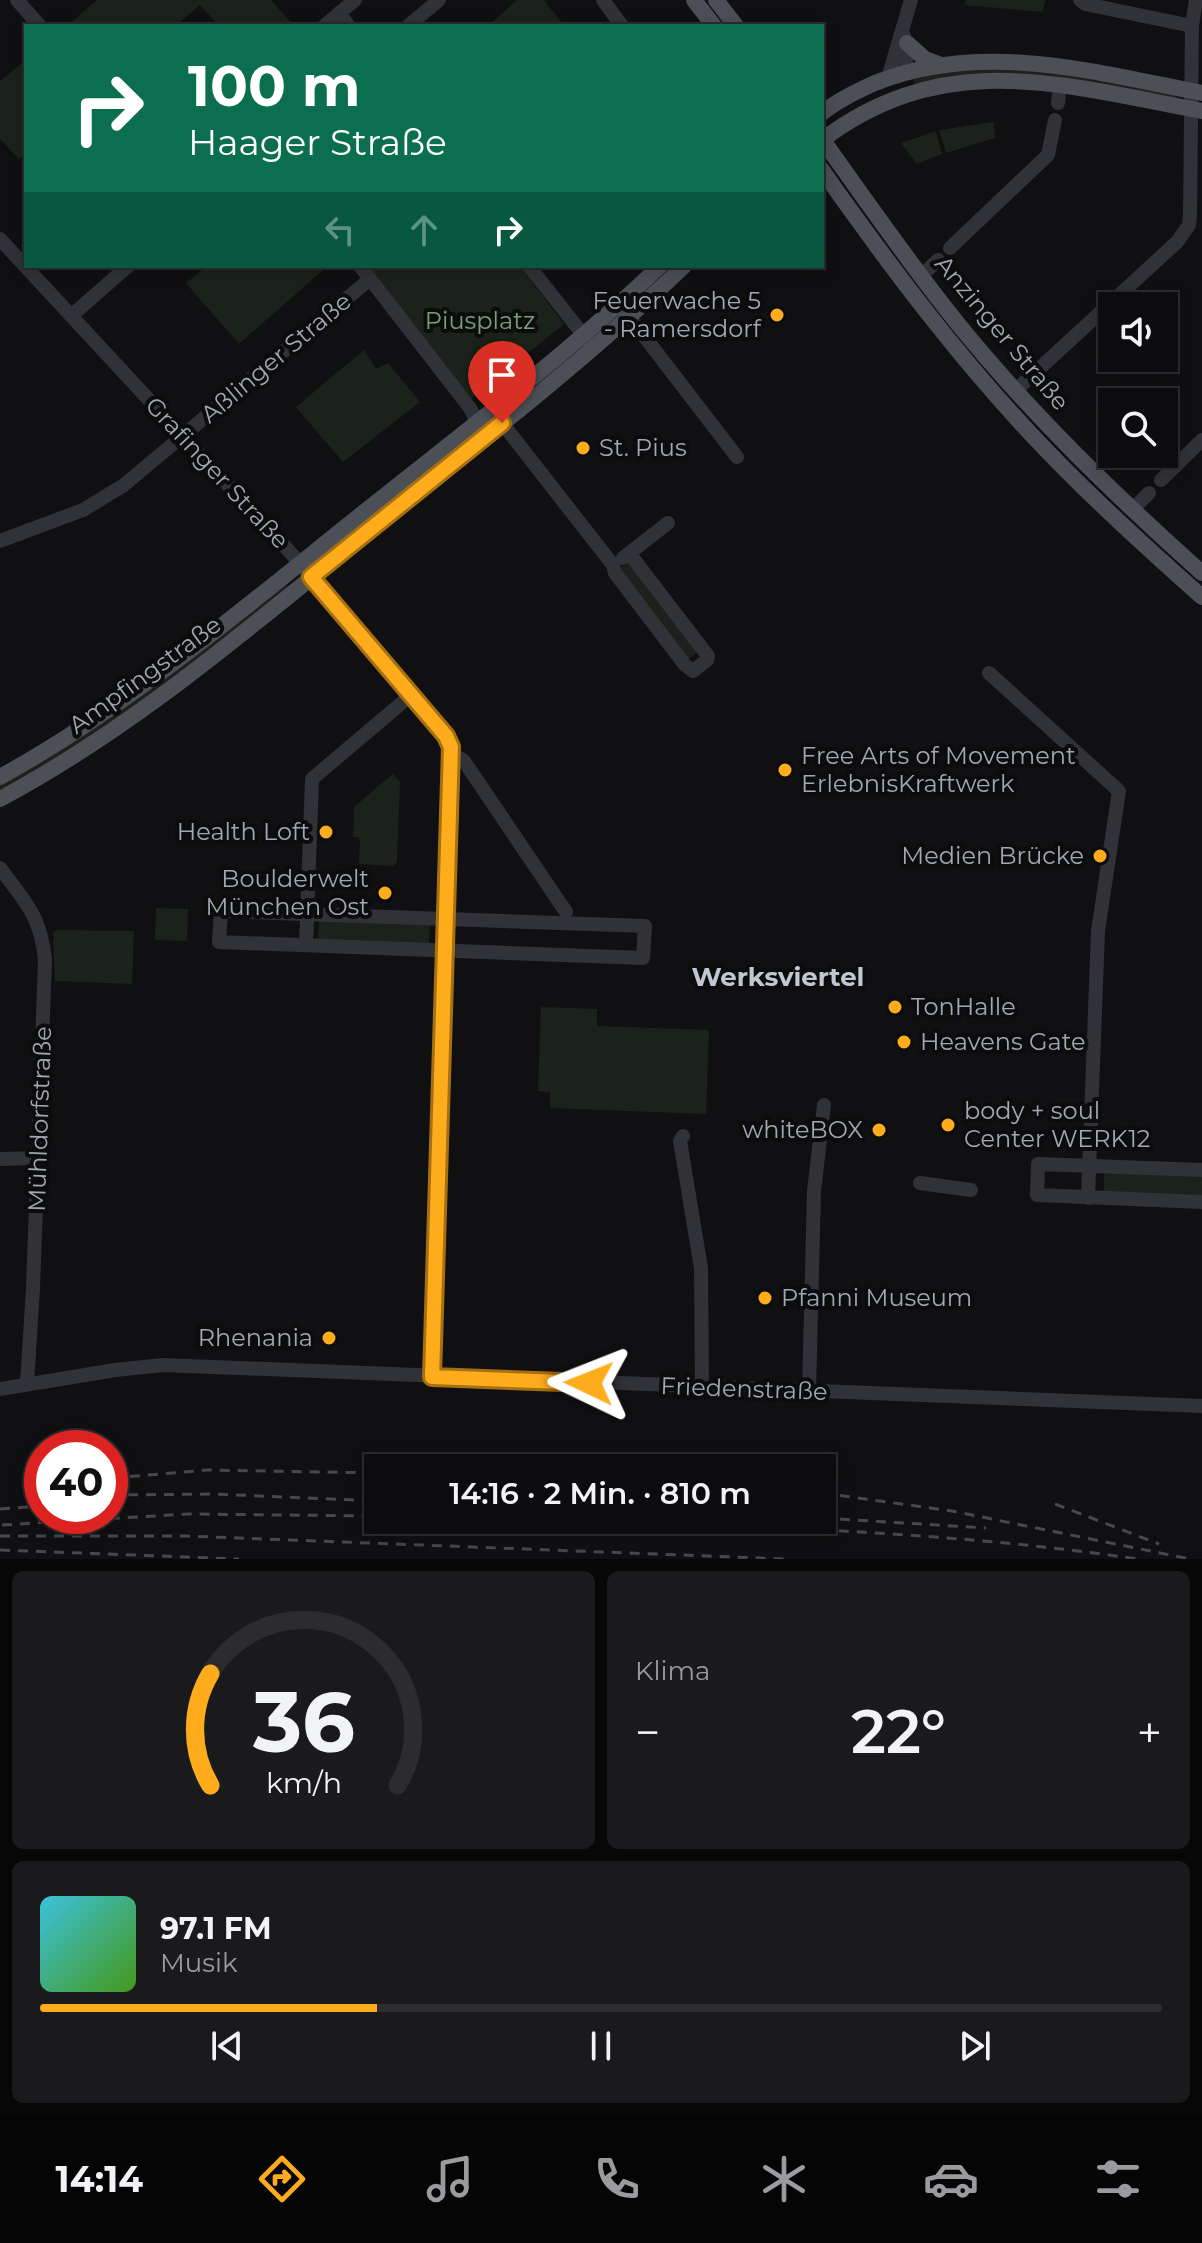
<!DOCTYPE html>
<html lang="de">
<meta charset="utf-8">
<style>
body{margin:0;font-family:Montserrat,sans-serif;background:#1a1a1c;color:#f1f3f6;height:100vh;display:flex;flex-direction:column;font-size:30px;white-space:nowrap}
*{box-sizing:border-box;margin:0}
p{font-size:26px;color:#9a9b9e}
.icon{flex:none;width:44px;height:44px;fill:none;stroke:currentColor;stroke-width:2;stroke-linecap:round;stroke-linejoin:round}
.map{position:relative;height:1559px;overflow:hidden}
.sheet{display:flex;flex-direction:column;gap:12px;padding:12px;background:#070708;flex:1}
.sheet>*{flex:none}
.top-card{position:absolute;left:24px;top:24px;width:800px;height:244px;border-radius:0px;box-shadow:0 4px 20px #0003,0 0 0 2px #2c2c2e;background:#0b6e4f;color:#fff;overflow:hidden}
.buttons{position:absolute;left:1098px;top:292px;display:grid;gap:16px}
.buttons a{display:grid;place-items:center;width:80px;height:80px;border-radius:0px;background:#0c0c0e;box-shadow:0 4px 20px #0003,0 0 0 2px #2c2c2e;font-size:40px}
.speed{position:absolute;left:24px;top:1430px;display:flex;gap:16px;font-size:40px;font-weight:700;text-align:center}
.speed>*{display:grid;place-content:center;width:104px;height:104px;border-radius:50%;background:#0c0c0e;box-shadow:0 4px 20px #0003,0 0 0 2px #2c2c2e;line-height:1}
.speed .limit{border:12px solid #d22;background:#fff;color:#111}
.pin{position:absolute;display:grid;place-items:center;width:68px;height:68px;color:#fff;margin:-82px -34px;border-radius:50% 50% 50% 0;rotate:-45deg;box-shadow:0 0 8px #0007}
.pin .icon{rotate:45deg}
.me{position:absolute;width:88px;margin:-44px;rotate:272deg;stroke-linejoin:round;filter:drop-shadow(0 0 6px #0008)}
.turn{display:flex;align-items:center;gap:28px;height:168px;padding:0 32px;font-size:36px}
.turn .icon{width:104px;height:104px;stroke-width:2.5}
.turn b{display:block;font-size:56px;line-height:68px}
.lanes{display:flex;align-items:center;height:76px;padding:0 32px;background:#0003;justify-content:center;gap:40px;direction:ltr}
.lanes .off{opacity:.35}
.big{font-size:60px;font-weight:600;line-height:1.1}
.sheet .widget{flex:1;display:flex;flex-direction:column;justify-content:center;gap:12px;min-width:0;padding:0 28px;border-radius:12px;background:#1a1a1c}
.sheet .dial{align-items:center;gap:0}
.dial svg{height:208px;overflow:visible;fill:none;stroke:#2c2c2e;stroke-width:7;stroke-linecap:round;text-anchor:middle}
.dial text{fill:#f1f3f6;stroke:none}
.song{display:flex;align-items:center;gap:24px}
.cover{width:96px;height:96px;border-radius:12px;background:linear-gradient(135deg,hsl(190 70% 55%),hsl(100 70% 35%))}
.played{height:8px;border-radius:4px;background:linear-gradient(90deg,#feac1c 30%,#2c2c2e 30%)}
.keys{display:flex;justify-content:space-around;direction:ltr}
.heat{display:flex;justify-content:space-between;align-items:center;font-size:44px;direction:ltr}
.sheet .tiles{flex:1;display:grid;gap:12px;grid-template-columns:1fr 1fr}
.widget:last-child{grid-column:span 2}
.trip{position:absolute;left:364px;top:1454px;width:472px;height:80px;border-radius:0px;background:#0c0c0e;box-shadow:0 4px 20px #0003,0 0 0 2px #2c2c2e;font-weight:600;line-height:80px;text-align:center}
.tabs{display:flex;height:128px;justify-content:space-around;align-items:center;background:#050506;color:#9a9b9e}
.tabs .icon{width:56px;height:56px}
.tabs .on{color:#feac1c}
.tabs b{font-size:36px;color:#f1f3f6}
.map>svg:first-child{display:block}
.green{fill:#1b221b}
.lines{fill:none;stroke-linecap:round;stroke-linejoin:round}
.minor{stroke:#313237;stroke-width:14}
.major{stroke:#4d4f57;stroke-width:16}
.rail{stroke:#46484e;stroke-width:3;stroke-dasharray:10 8;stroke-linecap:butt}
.route-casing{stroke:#a57012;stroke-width:20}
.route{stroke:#feac1c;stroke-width:14}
.poi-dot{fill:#feac1c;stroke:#0c0c0d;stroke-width:3}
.labels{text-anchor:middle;stroke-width:8;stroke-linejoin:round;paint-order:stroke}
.poi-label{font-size:24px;fill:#a1a7b4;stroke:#0c0c0d;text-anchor:end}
.park-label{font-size:24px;fill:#76a177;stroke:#0c0c0d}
.street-label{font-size:24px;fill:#a1a7b4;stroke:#0c0c0d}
.neighbourhood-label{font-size:26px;font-weight:bold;fill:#c2c6d0;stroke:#0c0c0d}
</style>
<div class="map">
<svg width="1202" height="1559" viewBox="0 0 1202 1559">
<rect width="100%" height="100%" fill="#101012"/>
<g class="green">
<polygon points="97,0 271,0 294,26 219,26 200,5 175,26 67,26"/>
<polygon points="517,0 544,0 564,26 488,26"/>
<polygon points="966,0 1046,0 1042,12 964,5"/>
<polygon points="26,60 26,153 19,159 0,139 0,81"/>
<polygon points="1024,67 1175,94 1177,98 1174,101 1016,73 965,76 917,86 913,82 916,78 964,69"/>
<polygon points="994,122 995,138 946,153 939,130"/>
<polygon points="936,131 942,154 917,164 901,143"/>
<polygon points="207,266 319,266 323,270 239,344 186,283"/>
<polygon points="366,266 520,266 564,324 471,399"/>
<polygon points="364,350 376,369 388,363 420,402 343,462 296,407"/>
<polygon points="631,561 699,651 685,662 617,571"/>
<polygon points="285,583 289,588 168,686 90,740 0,791 0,785"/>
<polygon points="393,774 400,782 397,862 393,866 359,864 360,841 358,837 353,837 354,807"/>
<polygon points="156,908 188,909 187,941 155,940"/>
<polygon points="319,917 430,921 429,947 318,943"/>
<polygon points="57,930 134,931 132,984 55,981 53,932"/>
<polygon points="541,1007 597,1009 597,1026 709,1030 706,1114 550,1108 550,1092 538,1091"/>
<polygon points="1104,1169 1202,1173 1202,1198 1104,1195"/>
</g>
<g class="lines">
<g class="minor">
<polyline points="17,0 40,26"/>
<polyline points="603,0 622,26"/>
<polyline points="1080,0 1085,4 1192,26"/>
<polyline points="339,13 349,26"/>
<polyline points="324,26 355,0"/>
<polyline points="408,26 439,0"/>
<polyline points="904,36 907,72"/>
<polyline points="888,78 911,0"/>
<polyline points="1058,103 1060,84"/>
<polyline points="0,239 289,551 446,736 451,747 432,1377"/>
<polyline points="950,248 1048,155 1055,120"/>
<polyline points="360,266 470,408 485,437"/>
<polyline points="529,266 588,341"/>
<polyline points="921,276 938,260"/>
<polyline points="624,310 737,457"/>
<polyline points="71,316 128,266"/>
<polyline points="1016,390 1177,242 1189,225 1190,214 1192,26 1196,0"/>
<polyline points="502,423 613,565 615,573 685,665 693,671 707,660 708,656 629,553"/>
<polyline points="1161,480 1202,440"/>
<polyline points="1132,510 1149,493"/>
<polyline points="0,541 83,510 124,485 370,279"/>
<polyline points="623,558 668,523"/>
<polyline points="989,673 1119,791 1098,931 1088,1198"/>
<polyline points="451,753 464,761 566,912"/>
<path d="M0 868C25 902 41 916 45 960L33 1288 27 1384"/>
<polygon points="221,911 645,926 643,958 219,942"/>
<polyline points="306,945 312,779 411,695"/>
<polyline points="683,1136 680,1141 701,1268 702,1388"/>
<polyline points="0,1159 38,1158"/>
<polyline points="1202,1170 1038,1164 1037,1195 1202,1202"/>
<polyline points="920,1183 971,1190"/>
<polyline points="0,1389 115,1370 163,1365 1202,1406"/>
<polyline points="809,1392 814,1191 824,1105"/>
</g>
<g class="major">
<polyline points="694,0 714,26"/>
<polyline points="716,0 736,26"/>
<polyline points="907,43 925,59 941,65"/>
<path d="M822 113C838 100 857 91 875 83 983 40 1094 72 1202 93"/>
<path d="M822 139C867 202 911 266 959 325 1032 415 1116 496 1202 573"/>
<path d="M822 140C945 47 1064 85 1202 111"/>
<path d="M822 170C891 268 963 364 1047 451 1096 502 1149 550 1202 597"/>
<path d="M0 777C125 708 237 614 348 525 453 441 562 359 660 266"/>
<path d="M0 799C131 729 244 632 358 540 469 450 581 364 684 266"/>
</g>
<g class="rail">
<polyline points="112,1478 208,1470 378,1473"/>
<polyline points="822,1493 952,1511 1190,1559"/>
<polyline points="110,1495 214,1494 378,1501"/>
<polyline points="1055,1504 1159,1544"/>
<polyline points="0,1509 42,1506"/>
<polyline points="822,1518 986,1528"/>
<path d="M479 1520C698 1525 920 1527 1137 1559"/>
<polyline points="2,1525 188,1514 378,1516"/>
<polyline points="0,1536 186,1536 786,1559"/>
<polyline points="0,1550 239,1559"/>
</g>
</g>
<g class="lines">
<g class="route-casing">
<polyline id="route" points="502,423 311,577 446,736 451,747 432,1377 589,1383"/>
</g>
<use href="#route" class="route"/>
</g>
<g class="poi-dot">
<circle cx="777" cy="315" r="8"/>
<circle cx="583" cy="448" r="8"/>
<circle cx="785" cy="770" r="8"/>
<circle cx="326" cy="832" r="8"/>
<circle cx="1100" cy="856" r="8"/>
<circle cx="385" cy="893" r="8"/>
<circle cx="895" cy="1007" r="8"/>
<circle cx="904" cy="1042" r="8"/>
<circle cx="948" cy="1125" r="8"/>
<circle cx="879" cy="1130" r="8"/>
<circle cx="765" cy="1298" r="8"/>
<circle cx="329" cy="1338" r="8"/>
</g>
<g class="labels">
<g class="poi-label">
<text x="761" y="309">Feuerwache 5<tspan x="761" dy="28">- Ramersdorf</tspan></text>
<text x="599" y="456" text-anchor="start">St. Pius</text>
<text x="801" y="764" text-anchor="start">Free Arts of Movement<tspan x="801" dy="28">ErlebnisKraftwerk</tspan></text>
<text x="310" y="840">Health Loft</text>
<text x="1084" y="864">Medien Brücke</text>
<text x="369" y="887">Boulderwelt<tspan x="369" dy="28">München Ost</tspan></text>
<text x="911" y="1015" text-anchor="start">TonHalle</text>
<text x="920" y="1050" text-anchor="start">Heavens Gate</text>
<text x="964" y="1119" text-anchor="start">body + soul<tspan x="964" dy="28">Center WERK12</tspan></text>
<text x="863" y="1138">whiteBOX</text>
<text x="781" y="1306" text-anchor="start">Pfanni Museum</text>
<text x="313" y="1346">Rhenania</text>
</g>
<g class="park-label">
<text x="480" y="329">Piusplatz</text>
</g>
<g class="street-label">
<text transform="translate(1002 333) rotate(50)" y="8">Anzinger Straße</text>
<text transform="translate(276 358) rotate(-40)" y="8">Aßlinger Straße</text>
<text transform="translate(217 473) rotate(47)" y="8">Grafinger Straße</text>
<text transform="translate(145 675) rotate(-36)" y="8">Ampfingstraße</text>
<text transform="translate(40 1119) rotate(-88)" y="8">Mühldorfstraße</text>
<text transform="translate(744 1389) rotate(2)" y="8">Friedenstraße</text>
</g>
<g class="neighbourhood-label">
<text x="778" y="986">Werksviertel</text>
</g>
</g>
</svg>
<div class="buttons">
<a><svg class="icon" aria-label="sound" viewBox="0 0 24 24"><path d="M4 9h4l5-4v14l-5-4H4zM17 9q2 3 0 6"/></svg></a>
<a><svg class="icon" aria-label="search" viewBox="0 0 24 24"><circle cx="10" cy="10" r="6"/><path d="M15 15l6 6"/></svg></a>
</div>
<div class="speed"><div class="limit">40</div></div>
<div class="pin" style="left:502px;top:423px;background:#d93025"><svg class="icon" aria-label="arrive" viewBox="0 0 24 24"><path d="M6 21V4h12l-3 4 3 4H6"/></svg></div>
<svg class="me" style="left:589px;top:1383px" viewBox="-20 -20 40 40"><path d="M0-17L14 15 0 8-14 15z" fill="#feac1c" stroke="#fff" stroke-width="4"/></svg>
<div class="trip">14:16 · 2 Min. · 810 m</div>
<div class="top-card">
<div class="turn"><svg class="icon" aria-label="right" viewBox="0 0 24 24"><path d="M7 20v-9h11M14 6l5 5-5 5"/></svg><div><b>100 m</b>Haager Straße</div></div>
<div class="lanes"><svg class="icon off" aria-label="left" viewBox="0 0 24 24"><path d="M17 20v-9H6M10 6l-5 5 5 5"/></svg><svg class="icon off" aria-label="ahead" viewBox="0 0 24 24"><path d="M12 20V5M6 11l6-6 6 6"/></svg><svg class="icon" aria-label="right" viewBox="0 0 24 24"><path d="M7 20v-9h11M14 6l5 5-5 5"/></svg></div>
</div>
</div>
<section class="sheet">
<div class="tiles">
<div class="widget dial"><svg viewBox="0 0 100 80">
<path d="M14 69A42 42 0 1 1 86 69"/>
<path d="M14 69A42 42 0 0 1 14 26" stroke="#feac1c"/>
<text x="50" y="56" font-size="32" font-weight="700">36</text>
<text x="50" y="72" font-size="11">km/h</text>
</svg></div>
<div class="widget"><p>Klima</p>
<div class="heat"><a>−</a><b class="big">22°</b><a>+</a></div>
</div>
<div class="widget">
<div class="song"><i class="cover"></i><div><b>97.1 FM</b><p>Musik</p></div></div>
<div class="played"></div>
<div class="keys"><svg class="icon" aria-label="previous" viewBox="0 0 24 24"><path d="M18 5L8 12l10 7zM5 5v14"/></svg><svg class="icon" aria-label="pause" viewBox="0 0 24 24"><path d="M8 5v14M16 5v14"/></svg><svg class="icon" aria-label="next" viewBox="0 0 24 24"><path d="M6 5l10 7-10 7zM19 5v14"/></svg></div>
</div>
</div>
</section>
<nav class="tabs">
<b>14:14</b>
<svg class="icon on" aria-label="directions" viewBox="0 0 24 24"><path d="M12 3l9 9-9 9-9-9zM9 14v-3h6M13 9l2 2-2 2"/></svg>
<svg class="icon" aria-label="music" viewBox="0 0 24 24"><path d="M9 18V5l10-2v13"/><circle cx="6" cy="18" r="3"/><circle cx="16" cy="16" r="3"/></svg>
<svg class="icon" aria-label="phone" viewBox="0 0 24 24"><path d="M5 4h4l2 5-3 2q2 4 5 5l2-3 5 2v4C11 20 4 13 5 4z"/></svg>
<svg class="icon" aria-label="climate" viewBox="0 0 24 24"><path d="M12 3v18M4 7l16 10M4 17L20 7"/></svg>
<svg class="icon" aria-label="car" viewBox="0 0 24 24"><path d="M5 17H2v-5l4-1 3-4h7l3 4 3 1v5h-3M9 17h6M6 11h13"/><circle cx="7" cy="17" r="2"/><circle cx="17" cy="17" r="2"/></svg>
<svg class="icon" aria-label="filters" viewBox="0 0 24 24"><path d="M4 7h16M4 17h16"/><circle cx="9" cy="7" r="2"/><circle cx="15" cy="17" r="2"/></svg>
</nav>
